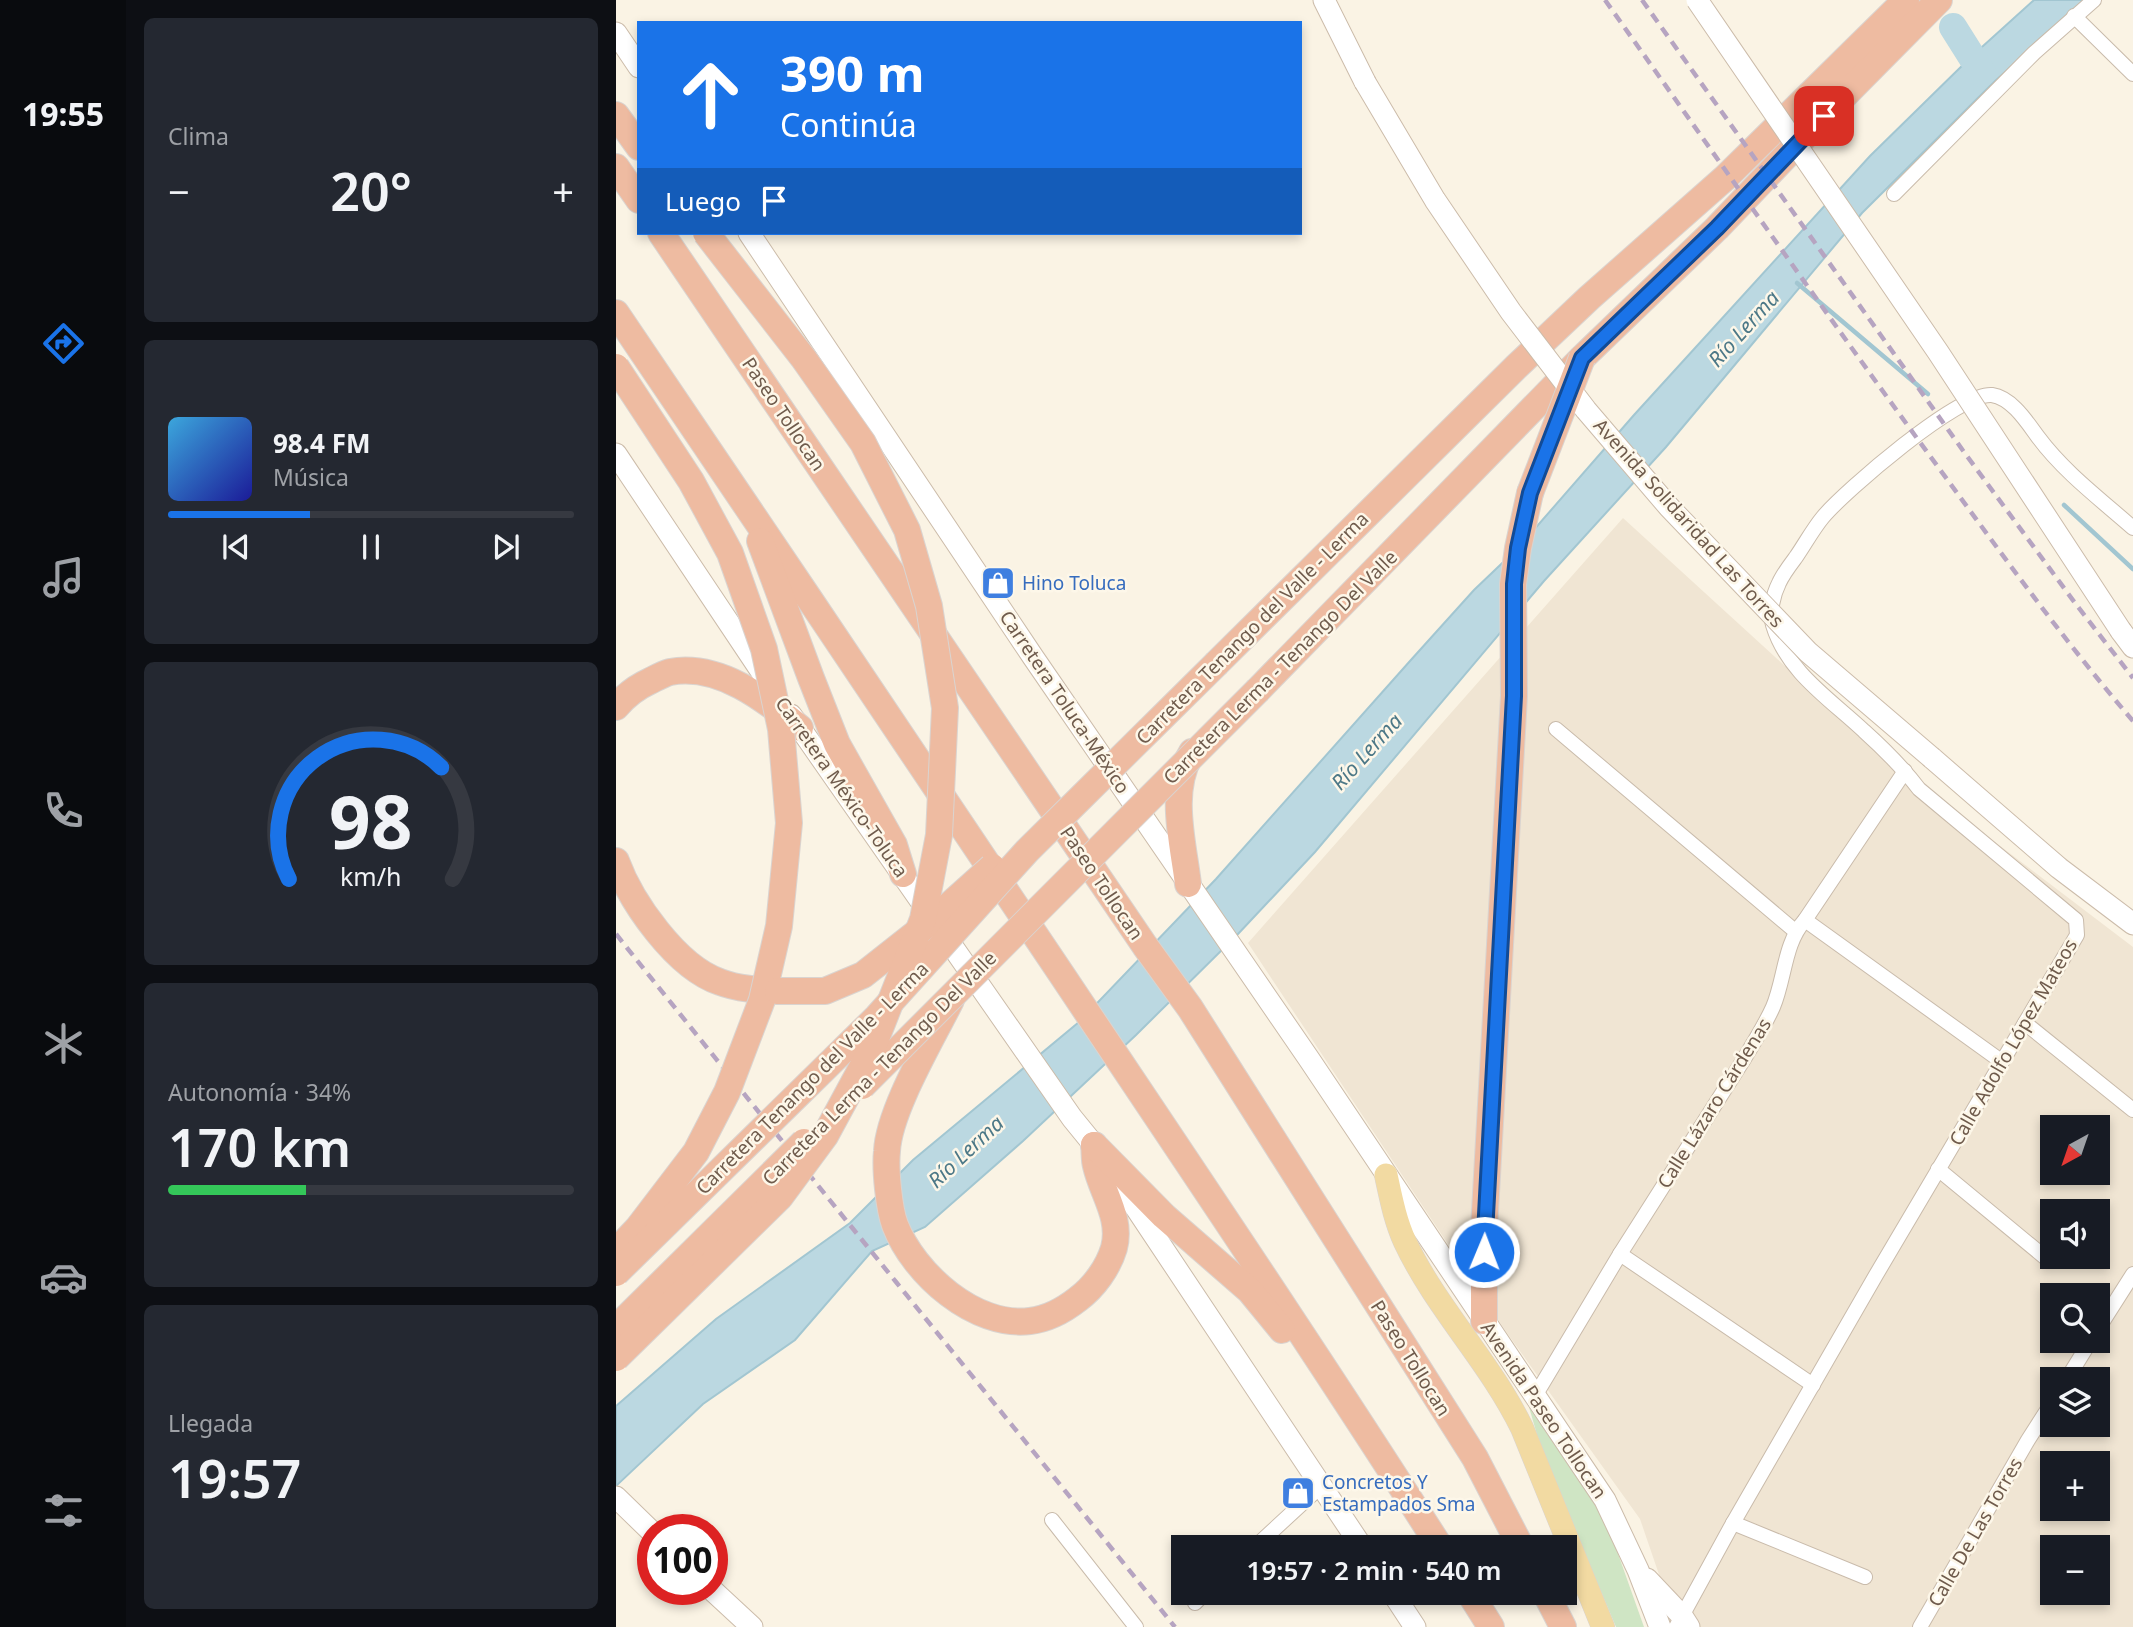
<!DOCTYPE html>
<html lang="es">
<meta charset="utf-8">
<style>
body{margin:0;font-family:"Noto Sans",sans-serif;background:#242831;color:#f1f3f6;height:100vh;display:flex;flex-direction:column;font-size:26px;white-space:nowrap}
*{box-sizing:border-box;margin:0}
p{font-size:23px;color:#9ea1a6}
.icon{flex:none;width:38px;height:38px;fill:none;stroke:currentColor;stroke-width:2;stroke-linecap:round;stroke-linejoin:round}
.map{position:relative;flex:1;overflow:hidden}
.panel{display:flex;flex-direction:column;gap:18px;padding:18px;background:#0d0f14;width:490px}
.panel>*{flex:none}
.hud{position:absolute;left:21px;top:21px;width:665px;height:214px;border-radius:0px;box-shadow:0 4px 10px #0003;background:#1a73e8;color:#fff;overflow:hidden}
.needle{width:46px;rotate:220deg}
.buttons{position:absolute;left:1424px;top:1115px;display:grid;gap:14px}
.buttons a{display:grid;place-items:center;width:70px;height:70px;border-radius:0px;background:#171b24;box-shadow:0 4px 10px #0003;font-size:35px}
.speed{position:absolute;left:21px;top:1514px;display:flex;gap:14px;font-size:35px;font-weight:700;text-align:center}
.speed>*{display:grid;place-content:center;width:91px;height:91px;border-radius:50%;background:#171b24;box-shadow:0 4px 10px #0003;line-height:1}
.speed .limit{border:10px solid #d22;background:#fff;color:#111}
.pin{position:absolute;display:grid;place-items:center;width:60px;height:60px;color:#fff;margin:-30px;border-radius:14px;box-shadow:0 4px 10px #0006}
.me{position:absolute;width:77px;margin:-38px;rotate:1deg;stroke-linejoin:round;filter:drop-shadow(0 0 5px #0008)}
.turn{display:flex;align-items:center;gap:24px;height:147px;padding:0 28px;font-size:32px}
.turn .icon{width:91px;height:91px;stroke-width:2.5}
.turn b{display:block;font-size:49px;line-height:60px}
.then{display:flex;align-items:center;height:66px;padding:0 28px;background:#0003;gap:14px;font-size:26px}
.big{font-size:52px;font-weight:600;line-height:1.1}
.panel .card{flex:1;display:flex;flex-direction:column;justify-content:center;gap:10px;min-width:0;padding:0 24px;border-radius:10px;background:#242831}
.panel .dial{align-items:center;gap:0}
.dial svg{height:182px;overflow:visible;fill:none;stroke:#363941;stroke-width:7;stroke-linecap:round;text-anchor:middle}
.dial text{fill:#f1f3f6;stroke:none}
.song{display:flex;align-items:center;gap:21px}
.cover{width:84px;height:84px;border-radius:10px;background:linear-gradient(135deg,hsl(200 70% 55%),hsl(240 70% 35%))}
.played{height:7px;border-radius:4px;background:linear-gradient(90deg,#1a73e8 35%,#363941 35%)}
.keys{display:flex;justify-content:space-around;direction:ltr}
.heat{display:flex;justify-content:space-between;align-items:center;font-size:38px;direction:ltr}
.charge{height:10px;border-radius:5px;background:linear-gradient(90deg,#34c759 34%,#363941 0)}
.trip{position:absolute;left:555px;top:1535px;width:406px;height:70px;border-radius:0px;background:#171b24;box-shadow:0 4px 10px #0003;font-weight:600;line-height:70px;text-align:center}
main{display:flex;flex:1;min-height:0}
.tab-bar{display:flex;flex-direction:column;width:126px;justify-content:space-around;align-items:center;background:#090b0e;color:#9ea1a6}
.tab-bar .icon{width:49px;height:49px}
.tab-bar .on{color:#1a73e8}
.tab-bar b{font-size:32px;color:#f1f3f6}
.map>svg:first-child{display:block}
.residential{fill:#f0e5d3;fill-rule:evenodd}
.green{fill:#cfe5c4}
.water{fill:#bbd8e1;stroke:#a2c6d1;stroke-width:2}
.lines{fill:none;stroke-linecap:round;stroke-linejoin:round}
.stream{stroke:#a2c6d1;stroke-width:4.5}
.river{stroke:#bbd8e1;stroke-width:28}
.street-casing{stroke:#c9bbab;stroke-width:16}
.secondary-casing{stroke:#ccbcaa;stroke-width:23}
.primary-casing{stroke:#dad4d0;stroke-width:24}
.highway-casing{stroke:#dad4d0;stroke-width:28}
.street{stroke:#fff;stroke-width:14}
.secondary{stroke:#fff;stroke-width:21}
.primary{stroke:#f2daa2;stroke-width:23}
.highway{stroke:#eebba1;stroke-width:26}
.rail{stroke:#b6a4c1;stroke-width:4.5;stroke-dasharray:10 7;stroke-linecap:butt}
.secondary-bridge-casing{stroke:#ccbcaa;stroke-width:23;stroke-linecap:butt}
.highway-bridge-casing{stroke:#dad4d0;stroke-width:28;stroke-linecap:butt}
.secondary-bridge{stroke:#fff;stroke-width:21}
.highway-bridge{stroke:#eebba1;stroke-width:26}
.route-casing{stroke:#114b97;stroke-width:18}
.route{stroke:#1a73e8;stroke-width:12}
.labels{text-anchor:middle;stroke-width:5;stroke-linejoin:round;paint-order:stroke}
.street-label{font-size:19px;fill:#6f5b4c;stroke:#fdf7e9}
.shop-label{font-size:19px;fill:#366cbe;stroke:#fdf7e9;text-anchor:start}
.water-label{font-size:21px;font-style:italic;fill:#4c7887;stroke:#fdf7e9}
</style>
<main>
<nav class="tab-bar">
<b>19:55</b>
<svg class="icon on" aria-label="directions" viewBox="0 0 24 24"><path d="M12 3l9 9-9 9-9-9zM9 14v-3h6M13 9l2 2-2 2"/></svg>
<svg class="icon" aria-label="music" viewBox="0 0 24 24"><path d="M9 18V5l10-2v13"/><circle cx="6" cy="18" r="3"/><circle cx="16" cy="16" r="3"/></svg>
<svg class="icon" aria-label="phone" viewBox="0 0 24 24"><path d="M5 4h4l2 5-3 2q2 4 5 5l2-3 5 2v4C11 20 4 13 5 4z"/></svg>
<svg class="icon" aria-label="climate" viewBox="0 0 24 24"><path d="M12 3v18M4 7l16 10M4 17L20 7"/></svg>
<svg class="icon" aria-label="car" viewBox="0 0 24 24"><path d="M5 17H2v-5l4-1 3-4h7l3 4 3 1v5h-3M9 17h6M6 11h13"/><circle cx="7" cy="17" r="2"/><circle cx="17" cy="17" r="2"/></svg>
<svg class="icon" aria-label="filters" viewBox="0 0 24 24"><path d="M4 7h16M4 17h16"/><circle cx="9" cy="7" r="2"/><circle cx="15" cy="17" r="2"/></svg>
</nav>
<section class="panel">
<div class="card"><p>Clima</p>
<div class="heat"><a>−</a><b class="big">20°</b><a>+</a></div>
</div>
<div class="card">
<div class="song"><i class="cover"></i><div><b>98.4 FM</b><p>Música</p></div></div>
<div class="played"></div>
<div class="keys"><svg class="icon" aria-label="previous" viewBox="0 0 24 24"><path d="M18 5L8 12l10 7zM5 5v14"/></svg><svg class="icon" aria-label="pause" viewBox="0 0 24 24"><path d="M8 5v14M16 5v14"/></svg><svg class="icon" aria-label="next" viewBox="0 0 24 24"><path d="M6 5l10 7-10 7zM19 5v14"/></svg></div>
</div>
<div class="card dial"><svg viewBox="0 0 100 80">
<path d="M14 69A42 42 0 1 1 86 69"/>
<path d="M14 69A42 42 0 0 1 81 20" stroke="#1a73e8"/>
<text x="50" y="56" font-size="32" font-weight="700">98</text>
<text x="50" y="72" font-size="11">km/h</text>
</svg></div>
<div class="card"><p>Autonomía · 34%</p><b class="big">170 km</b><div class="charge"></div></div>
<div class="card"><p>Llegada</p><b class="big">19:57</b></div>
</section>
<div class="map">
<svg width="1517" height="1627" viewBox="0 0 1517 1627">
<rect width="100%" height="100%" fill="#faf3e4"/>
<path class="residential" d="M1007 518 1275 763 1517 947V1627H1061L1024 1519 891 1333 632 943ZM1437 1127H1482V1172H1437ZM1437 1211H1482V1256H1437ZM1437 1295H1482V1340H1437ZM1437 1379H1482V1424H1437ZM1437 1463H1482V1508H1437ZM1437 1547H1482V1592H1437Z"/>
<polygon class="green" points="913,1407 989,1517 1028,1627 1000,1627 926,1452"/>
<polygon class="water" points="1418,0 1469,0 1378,82 1246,213 1050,447 928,581 699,852 622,934 520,1035 407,1141 309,1227 256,1251 179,1340 87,1404 0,1486 0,1406 100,1319 234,1223 297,1160 463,1022 600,879 794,661 858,590 902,548 1018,415 1254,156 1356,56"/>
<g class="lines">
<g class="stream">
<polyline points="1181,283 1312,394"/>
<polyline points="1448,505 1517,569"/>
</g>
<polyline class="river" points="1337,27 1366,73"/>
<g class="street-casing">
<g id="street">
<polyline points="1458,16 1517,74"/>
<polyline points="1278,194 1418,53 1478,0"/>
<polyline points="940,729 1179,931"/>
<polyline points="1189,920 1385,1061"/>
<polyline points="1409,1023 1517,1110"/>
<polyline points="1322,1169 1431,1259"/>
<polyline points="1004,1254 1197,1385"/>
<polyline points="1482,1329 1517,1274"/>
<polyline points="1451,1379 1475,1340"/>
<path d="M919 1396 1004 1254 1128 1059C1138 1042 1149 1025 1157 1007 1169 979 1168 943 1189 920L1289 771"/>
<polyline points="436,1520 520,1627"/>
<polyline points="1117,1523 1249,1577"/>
<polyline points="639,1547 705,1486"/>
<polyline points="579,1603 590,1592"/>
<path d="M1060 1627 1117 1523 1260 1275 1461 935 1460 920 1303 789C1287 768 1268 749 1248 731 1214 699 1171 672 1157 625 1153 612 1157 595 1163 583 1167 574 1174 565 1180 557 1189 544 1197 529 1207 517 1229 491 1343 392 1376 395 1396 398 1411 422 1422 437 1448 472 1484 499 1517 528"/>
<polyline points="1304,1627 1412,1440 1437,1401"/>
</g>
</g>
<g class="secondary-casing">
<g id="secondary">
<polyline points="708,0 749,82"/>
<polyline points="0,33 23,67"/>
<polyline points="133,233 417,657 693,1059 989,1500 1022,1570 1044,1627"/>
<polyline points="0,454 151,680"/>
<polyline points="1505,631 1517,647"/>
<polyline points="175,715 456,1118 478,1145 746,1547"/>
<polyline points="1316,758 1443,868 1517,924"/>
<polyline points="0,1497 37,1533"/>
<polyline points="1031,1579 1066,1616 1073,1627"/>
<polyline points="95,1589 136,1627"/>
<polyline points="776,1592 799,1627"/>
</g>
</g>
<g class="primary-casing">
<path id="primary" d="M770 1175C775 1198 779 1220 789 1242 820 1308 874 1362 906 1428L987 1627"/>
</g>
<g class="highway-casing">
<g id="highway">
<polyline points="0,115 23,147"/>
<polyline points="0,167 23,200"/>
<polyline points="45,233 529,946 574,1008 859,1458 905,1547"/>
<path d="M0 313C150 533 297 754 446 975 573 1165 701 1354 824 1547"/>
<polyline points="144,541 195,678 221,744 278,845 287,874"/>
<polyline points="601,663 900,367 973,298 1110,177 1290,0"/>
<polyline points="642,690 966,358 1101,228 1208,116 1323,0"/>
<path d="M0 707C9 696 21 687 34 681 40 678 47 674 54 672 103 663 149 699 184 728"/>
<path d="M0 861C15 902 60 967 104 982 122 989 143 990 162 991"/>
<path d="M572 884C567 842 552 790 576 752"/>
<path d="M335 1000C316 1039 273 1110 271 1151 269 1169 273 1209 279 1225 298 1274 359 1328 414 1321 432 1319 448 1310 462 1299 478 1287 492 1268 498 1248 506 1218 486 1193 480 1166 478 1159 479 1151 478 1145"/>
<polyline points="478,1145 548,1216 634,1291 666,1330"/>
<polyline points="868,1321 868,1229 898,696 897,584 902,548 914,493"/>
<polyline points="853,1592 875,1627"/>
<polyline points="929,1592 947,1627"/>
</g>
</g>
<use href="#street" class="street"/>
<use href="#secondary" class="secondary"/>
<use href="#primary" class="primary"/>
<use href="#highway" class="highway"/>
<g class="rail">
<path d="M989 0C1097 152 1204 306 1314 456 1380 546 1444 636 1517 721"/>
<polyline points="1026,0 1348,452 1459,603 1517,678"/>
<path d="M0 934C185 1166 373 1396 559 1627"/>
</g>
<g class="secondary-bridge-casing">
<g id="secondary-bridge">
<polyline points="1081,0 1322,352 1505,631"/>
<polyline points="749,82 819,200 895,312 970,410 1053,507 1192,652 1316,758"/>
</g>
</g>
<g class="highway-bridge-casing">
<g id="highway-bridge">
<polyline points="0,367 75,481 114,553 148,649 165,729 173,823 163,926 146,1000 111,1092 80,1152 22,1228 0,1251"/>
<polyline points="914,493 966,358"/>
<polyline points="162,991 209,991 247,975 318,919 376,867"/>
<polyline points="246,1086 642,690"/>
<polyline points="0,1273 261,1017 411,851 601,663"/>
<polyline points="0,1328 188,1142"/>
<polyline points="0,1358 164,1197 209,1136 256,1049 307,919 323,835 329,708 313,606 291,530 247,443 188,359 90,233"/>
</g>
</g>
<use href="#secondary-bridge" class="secondary-bridge"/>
<use href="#highway-bridge" class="highway-bridge"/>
</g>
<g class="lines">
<g class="route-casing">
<polyline id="route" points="868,1252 898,696 898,584 902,548 914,493 966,358 1101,228 1208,116"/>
</g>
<use href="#route" class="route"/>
</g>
<defs>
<g id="shop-square" transform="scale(1.75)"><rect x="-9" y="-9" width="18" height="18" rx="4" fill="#3f7fe0" stroke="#fdf7e9"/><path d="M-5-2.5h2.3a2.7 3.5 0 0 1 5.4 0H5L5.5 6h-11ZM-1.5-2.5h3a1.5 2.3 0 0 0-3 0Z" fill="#fff"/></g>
</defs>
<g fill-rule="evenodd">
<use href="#shop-square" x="382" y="583"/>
<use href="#shop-square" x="682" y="1493"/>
</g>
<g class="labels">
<g class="street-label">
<text transform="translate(168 414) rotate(56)" y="7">Paseo Tollocan</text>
<text transform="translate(1073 523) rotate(48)" y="7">Avenida Solidaridad Las Torres</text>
<text transform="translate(636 628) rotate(-45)" y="7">Carretera Tenango del Valle - Lerma</text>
<text transform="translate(664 667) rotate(-45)" y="7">Carretera Lerma - Tenango Del Valle</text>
<text transform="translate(449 702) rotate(56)" y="7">Carretera Toluca-México</text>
<text transform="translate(226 787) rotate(55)" y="7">Carretera México-Toluca</text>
<text transform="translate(486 883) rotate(56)" y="7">Paseo Tollocan</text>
<text transform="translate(1397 1042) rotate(-60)" y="7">Calle Adolfo López Mateos</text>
<text transform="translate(263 1068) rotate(-45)" y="7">Carretera Lerma - Tenango Del Valle</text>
<text transform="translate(196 1078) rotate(-45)" y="7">Carretera Tenango del Valle - Lerma</text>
<text transform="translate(1098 1103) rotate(-58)" y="7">Calle Lázaro Cárdenas</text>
<text transform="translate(795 1358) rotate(58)" y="7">Paseo Tollocan</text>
<text transform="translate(928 1410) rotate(56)" y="7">Avenida Paseo Tollocan</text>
<text transform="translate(1359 1532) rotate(-60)" y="7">Calle De Las Torres</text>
</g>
<g class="shop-label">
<text x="406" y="590">Hino Toluca</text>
<text x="706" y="1489">Concretos Y<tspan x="706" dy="22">Estampados Sma</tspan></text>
</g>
<g class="water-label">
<text transform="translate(1128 329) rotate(-48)" y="7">Río Lerma</text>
<text transform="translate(751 752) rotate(-48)" y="7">Río Lerma</text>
<text transform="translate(350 1152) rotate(-43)" y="7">Río Lerma</text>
</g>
</g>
</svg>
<div class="buttons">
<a><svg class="needle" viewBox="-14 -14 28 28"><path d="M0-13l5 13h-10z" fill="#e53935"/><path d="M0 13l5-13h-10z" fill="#9ea1a6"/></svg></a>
<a><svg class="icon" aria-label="sound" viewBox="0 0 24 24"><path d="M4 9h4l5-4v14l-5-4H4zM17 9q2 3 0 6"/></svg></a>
<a><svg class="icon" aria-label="search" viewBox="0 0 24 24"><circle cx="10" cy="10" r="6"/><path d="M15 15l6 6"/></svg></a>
<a><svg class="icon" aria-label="layers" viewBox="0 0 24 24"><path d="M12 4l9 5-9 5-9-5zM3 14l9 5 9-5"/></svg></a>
<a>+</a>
<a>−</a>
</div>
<div class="speed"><div class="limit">100</div></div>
<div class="pin" style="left:1208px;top:116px;background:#d93025"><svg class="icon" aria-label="arrive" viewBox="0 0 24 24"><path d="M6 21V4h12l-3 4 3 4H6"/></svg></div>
<svg class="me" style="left:868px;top:1252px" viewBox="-20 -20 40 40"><circle r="17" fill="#1a73e8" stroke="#fff" stroke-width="3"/><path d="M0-11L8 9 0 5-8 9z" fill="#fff"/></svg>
<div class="trip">19:57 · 2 min · 540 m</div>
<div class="hud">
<div class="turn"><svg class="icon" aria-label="ahead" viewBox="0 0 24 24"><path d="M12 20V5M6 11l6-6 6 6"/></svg><div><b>390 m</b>Continúa</div></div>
<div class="then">Luego<svg class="icon" aria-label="arrive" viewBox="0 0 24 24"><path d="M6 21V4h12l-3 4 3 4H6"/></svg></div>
</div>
</div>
</main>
